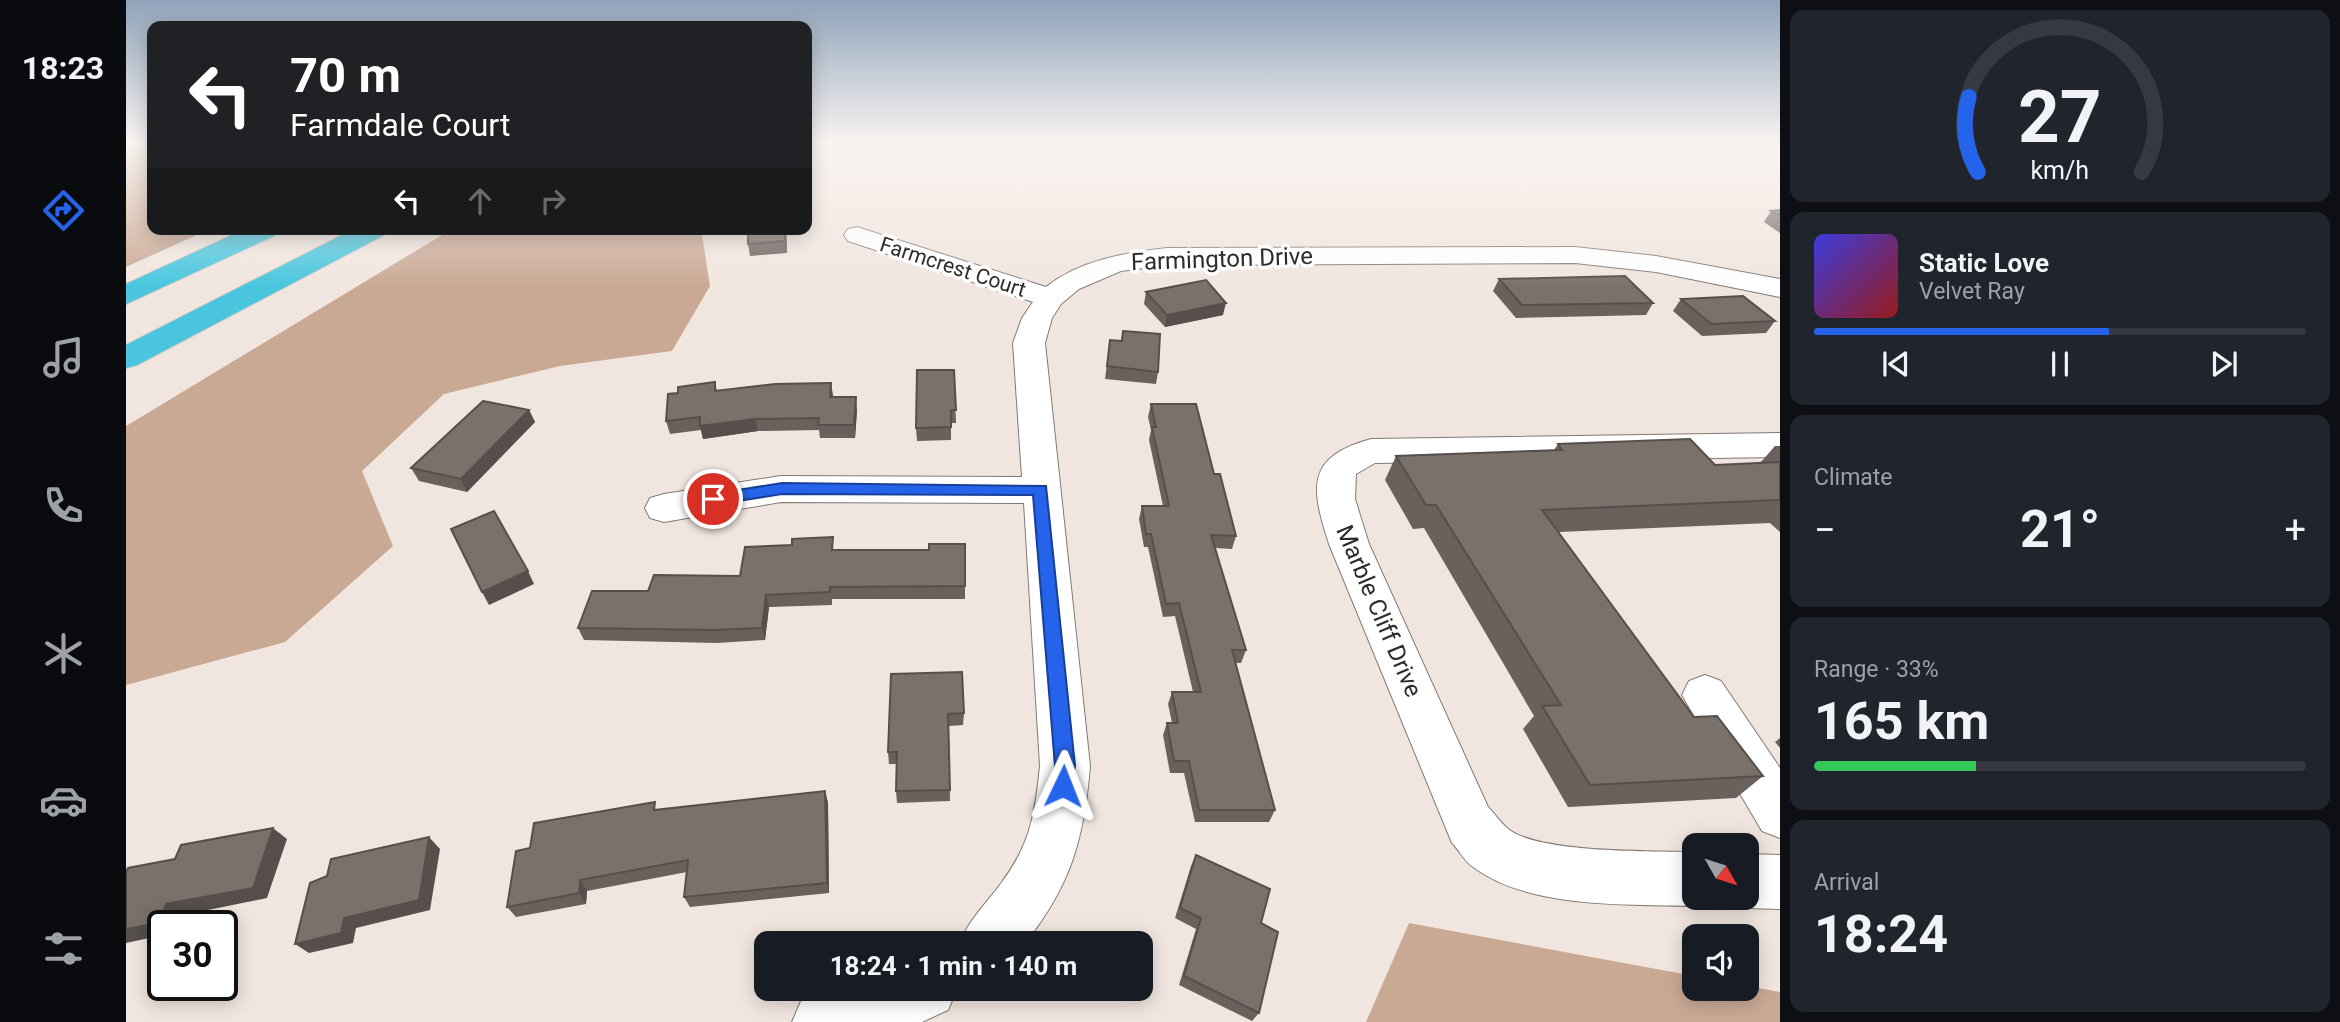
<!DOCTYPE html>
<meta charset="utf-8">
<style>
body{margin:0;font-family:Roboto,sans-serif;background:#20242c;color:#f1f3f6;height:100vh;display:flex;flex-direction:column;font-size:26px;white-space:nowrap}
*{box-sizing:border-box;margin:0}
p{font-size:23px;color:#9ea1a6}
.icon{flex:none;width:38px;height:38px;fill:none;stroke:currentColor;stroke-width:2;stroke-linecap:round;stroke-linejoin:round}
.map{position:relative;flex:1;overflow:hidden}
.drawer{display:flex;flex-direction:column;gap:10px;padding:10px;background:#0d0f14;width:560px}
.drawer>*{flex:none}
.guide{position:absolute;left:21px;top:21px;width:665px;height:214px;border-radius:14px;box-shadow:0 4px 18px #0003;background:#202124;color:#fff;overflow:hidden}
.needle{width:46px;rotate:129deg}
.fabs{position:absolute;left:1556px;top:833px;display:grid;gap:14px}
.fabs a{display:grid;place-items:center;width:77px;height:77px;border-radius:14px;background:#171b24;box-shadow:0 4px 18px #0003;font-size:35px}
.speed{position:absolute;left:21px;top:910px;display:flex;gap:14px;font-size:35px;font-weight:700;text-align:center}
.speed>*{display:grid;place-content:center;width:91px;height:91px;border-radius:50%;background:#171b24;box-shadow:0 4px 18px #0003;line-height:1}
.speed .limit{border:4px solid #111;border-radius:10px;background:#fff;color:#111}
.pin{position:absolute;display:grid;place-items:center;width:60px;height:60px;color:#fff;margin:-30px;border:4px solid #fff;border-radius:50%;box-shadow:0 2px 7px #0007}
.me{position:absolute;width:77px;margin:-38px;rotate:2deg;stroke-linejoin:round;filter:drop-shadow(0 0 5px #0008)}
.turn{display:flex;align-items:center;gap:24px;height:147px;padding:0 28px;font-size:32px}
.turn .icon{width:91px;height:91px;stroke-width:2.5}
.turn b{display:block;font-size:49px;line-height:60px}
.lanes{display:flex;align-items:center;height:66px;padding:0 28px;background:#0003;justify-content:center;gap:35px;direction:ltr}
.lanes .off{opacity:.35}
.big{font-size:52px;font-weight:700;line-height:1.1}
.drawer .tile{flex:1;display:flex;flex-direction:column;justify-content:center;gap:10px;min-width:0;padding:0 24px;border-radius:14px;background:#20242c}
.drawer .dial{align-items:center;gap:0}
.dial svg{height:182px;overflow:visible;fill:none;stroke:#363941;stroke-width:7;stroke-linecap:round;text-anchor:middle}
.dial text{fill:#f1f3f6;stroke:none}
.song{display:flex;align-items:center;gap:21px}
.cover{width:84px;height:84px;border-radius:10px;background:linear-gradient(135deg,hsl(240 70% 55%),hsl(0 70% 35%))}
.played{height:7px;border-radius:4px;background:linear-gradient(90deg,#2563eb 60%,#363941 60%)}
.keys{display:flex;justify-content:space-around;direction:ltr}
.heat{display:flex;justify-content:space-between;align-items:center;font-size:38px;direction:ltr}
.charge{height:10px;border-radius:5px;background:linear-gradient(90deg,#34c759 33%,#363941 0)}
.trip{position:absolute;left:628px;top:931px;width:399px;height:70px;border-radius:14px;background:#171b24;box-shadow:0 4px 18px #0003;font-weight:700;line-height:70px;text-align:center}
main{display:flex;flex:1;min-height:0}
.tab-bar{display:flex;flex-direction:column;width:126px;justify-content:space-around;align-items:center;background:#090b0e;color:#9ea1a6}
.tab-bar .icon{width:49px;height:49px}
.tab-bar .on{color:#2563eb}
.tab-bar b{font-size:32px;color:#f1f3f6}
.map>svg:first-child{display:block}
.forest{fill:#caa994}
.lines{fill:none;stroke-linecap:round;stroke-linejoin:round}
.minor-casing{stroke:#837973;stroke-width:2}
.motorway-casing{stroke:#c9c8c7;stroke-width:2}
.minor{fill:#fff;fill-rule:evenodd}
.motorway{fill:#49c6de;fill-rule:evenodd}
.wall{fill:#6a615c}
.shaded-wall{fill:#564f4b}
.building{fill:#7b716b;stroke:#564f4b;stroke-width:2}
.route{fill:#2563eb;stroke:#184099;stroke-width:2}
.labels{text-anchor:middle;stroke-width:7;stroke-linejoin:round;paint-order:stroke}
.far-street-label{font-size:21px;fill:#2f2b28;stroke:#fff}
.street-label{font-size:24px;fill:#2f2b28;stroke:#fff}
</style>
<main>
<nav class="tab-bar">
<b>18:23</b>
<svg class="icon on" aria-label="directions" viewBox="0 0 24 24"><path d="M12 3l9 9-9 9-9-9zM9 14v-3h6M13 9l2 2-2 2"/></svg>
<svg class="icon" aria-label="music" viewBox="0 0 24 24"><path d="M9 18V5l10-2v13"/><circle cx="6" cy="18" r="3"/><circle cx="16" cy="16" r="3"/></svg>
<svg class="icon" aria-label="phone" viewBox="0 0 24 24"><path d="M5 4h4l2 5-3 2q2 4 5 5l2-3 5 2v4C11 20 4 13 5 4z"/></svg>
<svg class="icon" aria-label="climate" viewBox="0 0 24 24"><path d="M12 3v18M4 7l16 10M4 17L20 7"/></svg>
<svg class="icon" aria-label="car" viewBox="0 0 24 24"><path d="M5 17H2v-5l4-1 3-4h7l3 4 3 1v5h-3M9 17h6M6 11h13"/><circle cx="7" cy="17" r="2"/><circle cx="17" cy="17" r="2"/></svg>
<svg class="icon" aria-label="filters" viewBox="0 0 24 24"><path d="M4 7h16M4 17h16"/><circle cx="9" cy="7" r="2"/><circle cx="15" cy="17" r="2"/></svg>
</nav>
<div class="map">
<svg width="1654" height="1022" viewBox="0 0 1654 1022">
<rect width="100%" height="100%" fill="#f1e6df"/>
<g class="forest">
<polygon points="7,143 26,143 26,229 84,229 0,267 0,146"/>
<polygon points="326,229 575,229 584,286 546,351 434,366 318,394 236,471 267,546 159,642 0,685 0,426"/>
<polygon points="1283,923 1568,976 1568,989 1620,989 1621,986 1654,992 1654,1022 1240,1022"/>
</g>
<g class="lines">
<g class="minor-casing">
<g id="minor">
<path d="M731 227 920 287C954 260 998 253 1041 248L1449 247 1530 256 1654 279V297L1530 272 1449 263 1041 265 995 271 953 289 935 304 926 318 919 343 964 766C958 839 945 885 899 943H834C843 919 861 903 876 882 905 843 909 813 914 766L898 503 655 502 538 522 524 518 519 508 524 498 538 494 655 476 896 477 887 343 896 318 907 302 722 241 718 235 722 229Z"/>
<path d="M1654 433V457L1249 463 1230 474 1229 499 1243 544 1362 807C1370 815 1376 825 1385 831 1419 853 1526 851 1568 852V898H1587L1568 906C1501 904 1403 909 1347 867 1338 861 1333 850 1326 843L1203 544C1185 488 1179 457 1245 439Z"/>
<polygon points="1579,675 1595,681 1654,768 1654,838 1636,831 1556,695 1563,681"/>
<polygon points="1620,854 1654,855 1654,909 1620,908 1601,900 1600,898 1620,898"/>
<polygon points="720,989 831,989 822,1010 796,1022 666,1022 675,1001 696,992"/>
</g>
</g>
<g class="motorway-casing">
<g id="motorway">
<polygon points="119,229 154,229 150,235 0,304 0,284"/>
<polygon points="228,229 262,229 258,235 11,365 0,368 0,345"/>
</g>
</g>
<use href="#minor" class="minor"/>
<use href="#motorway" class="motorway"/>
</g>
<g class="wall">
<polygon points="1654,210 1654,233 1638,222 1645,211"/>
<polygon points="660,229 661,253 624,256 622,244"/>
<polygon points="1373,279 1527,303 1520,315 1390,318 1367,291"/>
<polygon points="1020,292 1097,315 1039,327 1018,304"/>
<polygon points="1555,299 1649,321 1640,333 1576,336 1547,311"/>
<polygon points="997,331 1032,372 1030,384 979,379 984,340 995,341"/>
<polygon points="828,370 830,423 825,423 825,440 791,441 790,428"/>
<polygon points="589,382 591,391 707,395 707,397 731,410 729,438 694,438 693,430 632,431 577,439 575,430 544,434 540,421 552,393"/>
<polygon points="1025,404 1088,474 1110,536 1106,549 1089,548 1120,650 1115,663 1109,663 1149,810 1143,822 1069,822 1058,773 1044,773 1037,735 1041,723 1046,723 1042,704 1046,692 1067,692 1049,616 1037,617 1022,547 1018,547 1013,519 1016,506 1037,506 1023,440 1025,430 1022,417"/>
<polygon points="403,410 409,422 341,492 293,481 285,468"/>
<polygon points="1432,444 1589,465 1634,463 1649,446 1654,446 1654,532 1644,523 1433,532 1568,717 1637,776 1610,798 1442,807 1397,729 1408,716 1298,528 1287,529 1259,480 1270,456 1428,450"/>
<polygon points="839,544 839,599 706,599 706,605 643,607 639,640 591,643 458,640 452,628 522,591 614,576 709,550 803,550"/>
<polygon points="765,674 838,713 837,725 823,726 824,801 771,803 770,791 771,764 763,764 762,752"/>
<polygon points="1654,738 1654,748 1649,742"/>
<polygon points="699,791 702,803 703,893 564,907 558,897 561,872 461,891 460,904 390,917 381,907 404,848 533,810"/>
<polygon points="1070,855 1135,923 1133,1013 1126,1021 1053,985 1070,929 1049,918 1065,866"/>
</g>
<g class="shaded-wall">
<polygon points="659,229 660,229 661,253 659,241"/>
<polygon points="1100,303 1097,315 1039,327 1041,315"/>
<polygon points="705,383 707,395 705,410 704,397"/>
<polygon points="730,397 731,410 729,438 728,425"/>
<polygon points="403,410 409,422 341,492 335,479"/>
<polygon points="629,419 632,431 577,439 574,426"/>
<polygon points="402,571 408,584 363,605 356,592"/>
<polygon points="640,595 643,607 639,640 636,628"/>
<polygon points="699,791 702,803 703,893 701,883"/>
<polygon points="147,828 161,839 141,898 57,915 52,926 37,926 37,935 0,943 0,929 40,904"/>
<polygon points="303,837 314,849 304,910 230,928 227,943 183,953 169,944 218,918"/>
<polygon points="454,880 461,891 460,904 453,893"/>
</g>
<g class="building">
<polygon points="1654,210 1654,216 1645,211"/>
<polygon points="622,229 659,229 659,241 622,244"/>
<polygon points="1499,276 1527,303 1396,305 1373,279"/>
<polygon points="1080,280 1100,303 1041,315 1020,292"/>
<polygon points="1617,296 1649,321 1585,324 1555,299"/>
<polygon points="997,331 1034,334 1032,372 981,366 984,340 996,341"/>
<polygon points="791,370 828,370 830,410 825,410 825,427 790,428"/>
<polygon points="589,382 589,391 649,384 705,383 704,397 730,397 728,425 692,425 693,418 629,419 574,426 574,417 540,421 542,394 552,393 552,387"/>
<polygon points="357,401 403,410 335,479 285,468"/>
<polygon points="1025,404 1070,404 1088,474 1094,474 1110,536 1085,535 1120,650 1106,650 1149,810 1073,810 1063,761 1048,761 1041,723 1052,723 1046,692 1075,692 1053,603 1040,604 1025,534 1020,534 1016,506 1043,506 1026,427 1030,427"/>
<polygon points="1564,439 1589,465 1654,462 1654,500 1416,510 1568,717 1591,716 1637,776 1464,785 1416,706 1435,705 1310,505 1300,505 1270,456 1436,450 1432,444"/>
<polygon points="368,511 402,571 356,592 325,529"/>
<polygon points="707,537 706,550 803,550 803,544 839,544 839,586 704,587 704,592 640,595 636,628 587,630 452,628 466,591 522,591 528,575 614,576 619,547 666,545 666,539"/>
<polygon points="836,672 838,713 822,714 824,790 770,791 771,752 762,752 765,674"/>
<polygon points="699,791 701,883 558,897 562,860 454,880 453,893 381,907 390,851 404,848 408,823 529,802 528,810"/>
<polygon points="147,828 127,888 40,904 33,923 0,929 0,872 2,868 49,859 55,845"/>
<polygon points="303,837 293,900 218,918 215,933 169,944 184,883 201,876 205,859"/>
<polygon points="1070,855 1144,889 1135,923 1152,932 1133,1013 1058,976 1075,918 1054,908"/>
</g>
<linearGradient id="sky" x2="0" y2="1"><stop stop-color="#8fa3ba"/><stop offset="0.5" stop-color="#f9f4f1"/><stop offset="1" stop-color="#f9f4f1" stop-opacity="0"/></linearGradient>
<rect width="1654" height="286" fill="url(#sky)"/>
<polygon class="route" points="656,483 920,486 949,766 944,793 937,795 929,793 926,786 929,766 907,495 656,494 587,505 579,499 587,494"/>
<g class="labels">
<g class="far-street-label">
<text transform="translate(827 267) rotate(18)" y="7">Farmcrest Court</text>
</g>
<g class="street-label">
<text transform="translate(1096 259) rotate(-2)" y="8">Farmington Drive</text>
<text transform="translate(1253 611) rotate(67)" y="8">Marble Cliff Drive</text>
</g>
</g>
</svg>
<div class="fabs">
<a><svg class="needle" viewBox="-14 -14 28 28"><path d="M0-13l5 13h-10z" fill="#e53935"/><path d="M0 13l5-13h-10z" fill="#9ea1a6"/></svg></a>
<a><svg class="icon" aria-label="sound" viewBox="0 0 24 24"><path d="M4 9h4l5-4v14l-5-4H4zM17 9q2 3 0 6"/></svg></a>
</div>
<div class="speed"><div class="limit">30</div></div>
<div class="pin" style="left:587px;top:499px;background:#d93025"><svg class="icon" aria-label="arrive" viewBox="0 0 24 24"><path d="M6 21V4h12l-3 4 3 4H6"/></svg></div>
<svg class="me" style="left:937px;top:786px" viewBox="-20 -20 40 40"><path d="M0-17L14 15 0 8-14 15z" fill="#2563eb" stroke="#fff" stroke-width="4"/></svg>
<div class="trip">18:24 · 1 min · 140 m</div>
<div class="guide">
<div class="turn"><svg class="icon" aria-label="left" viewBox="0 0 24 24"><path d="M17 20v-9H6M10 6l-5 5 5 5"/></svg><div><b>70 m</b>Farmdale Court</div></div>
<div class="lanes"><svg class="icon" aria-label="left" viewBox="0 0 24 24"><path d="M17 20v-9H6M10 6l-5 5 5 5"/></svg><svg class="icon off" aria-label="ahead" viewBox="0 0 24 24"><path d="M12 20V5M6 11l6-6 6 6"/></svg><svg class="icon off" aria-label="right" viewBox="0 0 24 24"><path d="M7 20v-9h11M14 6l5 5-5 5"/></svg></div>
</div>
</div>
<section class="drawer">
<div class="tile dial"><svg viewBox="0 0 100 80">
<path d="M14 69A42 42 0 1 1 86 69"/>
<path d="M14 69A42 42 0 0 1 10 36" stroke="#2563eb"/>
<text x="50" y="56" font-size="32" font-weight="700">27</text>
<text x="50" y="72" font-size="11">km/h</text>
</svg></div>
<div class="tile">
<div class="song"><i class="cover"></i><div><b>Static Love</b><p>Velvet Ray</p></div></div>
<div class="played"></div>
<div class="keys"><svg class="icon" aria-label="previous" viewBox="0 0 24 24"><path d="M18 5L8 12l10 7zM5 5v14"/></svg><svg class="icon" aria-label="pause" viewBox="0 0 24 24"><path d="M8 5v14M16 5v14"/></svg><svg class="icon" aria-label="next" viewBox="0 0 24 24"><path d="M6 5l10 7-10 7zM19 5v14"/></svg></div>
</div>
<div class="tile"><p>Climate</p>
<div class="heat"><a>−</a><b class="big">21°</b><a>+</a></div>
</div>
<div class="tile"><p>Range · 33%</p><b class="big">165 km</b><div class="charge"></div></div>
<div class="tile"><p>Arrival</p><b class="big">18:24</b></div>
</section>
</main>
